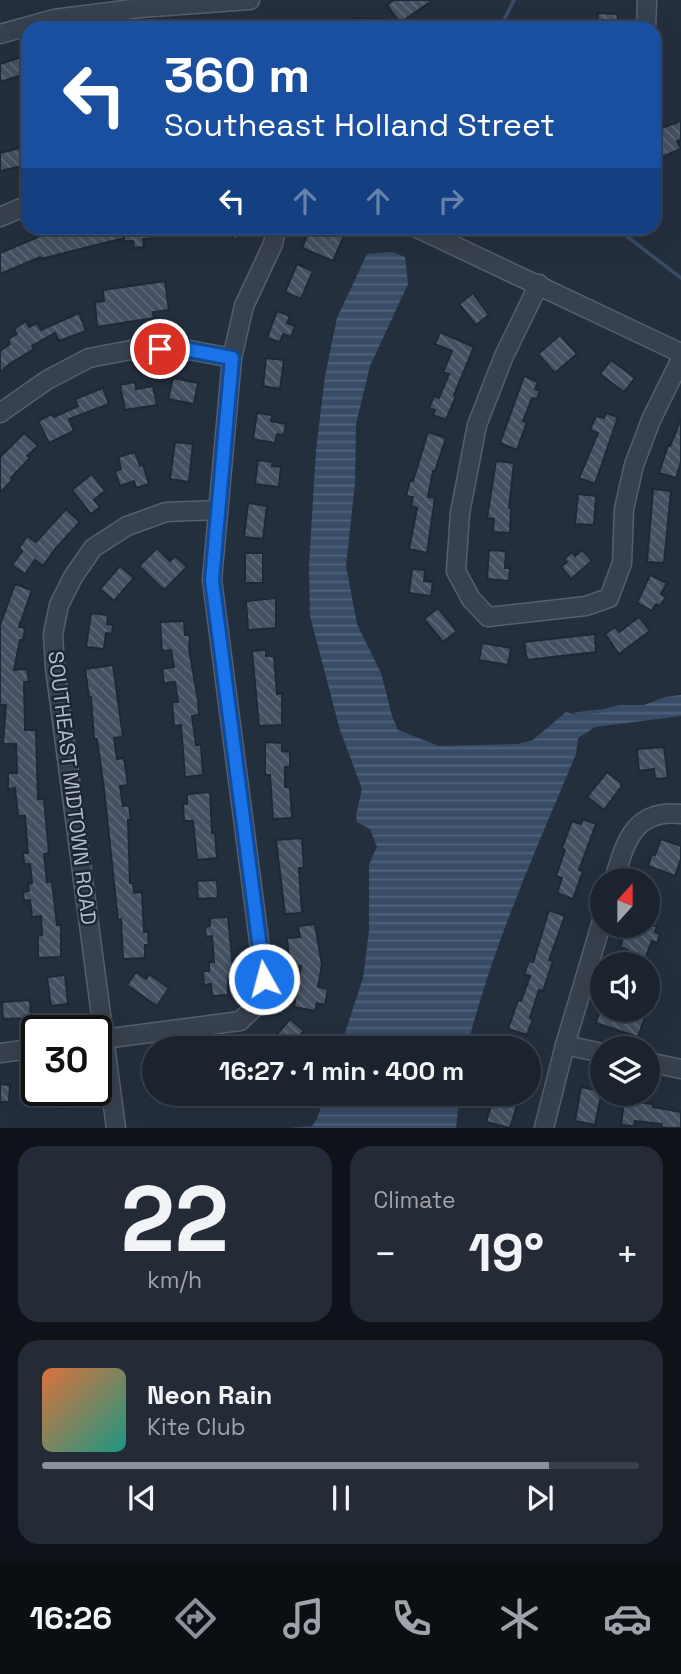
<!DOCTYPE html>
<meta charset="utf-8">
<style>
body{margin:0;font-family:"Space Grotesk",sans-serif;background:#242b36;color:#f1f3f6;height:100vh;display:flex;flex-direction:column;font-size:26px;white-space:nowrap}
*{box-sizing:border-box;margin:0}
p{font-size:23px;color:#a0a4aa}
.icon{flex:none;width:38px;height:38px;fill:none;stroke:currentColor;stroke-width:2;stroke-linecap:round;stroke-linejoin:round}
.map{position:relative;height:1128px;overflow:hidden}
.sheet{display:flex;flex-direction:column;gap:18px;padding:18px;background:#0f1319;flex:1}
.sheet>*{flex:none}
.guide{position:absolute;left:21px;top:21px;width:640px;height:214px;border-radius:21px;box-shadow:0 7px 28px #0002,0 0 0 2px #39404a;background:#1a4fa0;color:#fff;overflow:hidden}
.needle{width:46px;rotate:21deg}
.tools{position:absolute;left:590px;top:868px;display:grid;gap:14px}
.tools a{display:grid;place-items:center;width:70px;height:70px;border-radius:50%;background:#1b232e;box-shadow:0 7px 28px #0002,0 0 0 2px #39404a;font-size:35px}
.speed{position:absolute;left:21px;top:1015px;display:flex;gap:14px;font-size:35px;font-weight:700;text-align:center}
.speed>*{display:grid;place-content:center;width:91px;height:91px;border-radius:50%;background:#1b232e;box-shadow:0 7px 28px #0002,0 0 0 2px #39404a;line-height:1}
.speed .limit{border:4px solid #111;border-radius:10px;background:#fff;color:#111}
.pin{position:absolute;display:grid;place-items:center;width:60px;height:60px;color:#fff;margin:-30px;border:4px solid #fff;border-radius:50%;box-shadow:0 2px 7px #0007}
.me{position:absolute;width:77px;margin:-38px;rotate:353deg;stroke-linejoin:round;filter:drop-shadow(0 0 5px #0008)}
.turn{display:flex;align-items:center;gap:24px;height:147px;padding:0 28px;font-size:32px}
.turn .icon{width:91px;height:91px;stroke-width:2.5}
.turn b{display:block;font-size:49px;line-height:60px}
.lanes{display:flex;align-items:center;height:66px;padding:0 28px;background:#0003;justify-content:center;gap:35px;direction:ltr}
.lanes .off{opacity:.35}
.big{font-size:52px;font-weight:800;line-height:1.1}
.sheet .widget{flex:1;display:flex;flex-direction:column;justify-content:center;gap:10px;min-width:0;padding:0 24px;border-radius:21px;background:#242b36}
.sheet .dial{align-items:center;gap:0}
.dial b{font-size:91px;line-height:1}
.song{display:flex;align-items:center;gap:21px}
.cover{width:84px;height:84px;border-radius:10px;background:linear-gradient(135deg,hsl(20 70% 55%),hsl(170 70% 35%))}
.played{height:7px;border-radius:4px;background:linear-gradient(90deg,#8c9099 85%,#39404a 85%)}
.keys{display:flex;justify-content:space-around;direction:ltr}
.heat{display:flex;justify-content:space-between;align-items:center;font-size:38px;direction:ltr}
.sheet .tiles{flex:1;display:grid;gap:18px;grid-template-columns:1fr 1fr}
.widget:last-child{grid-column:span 2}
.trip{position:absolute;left:142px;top:1036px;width:399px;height:70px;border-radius:35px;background:#1b232e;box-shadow:0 7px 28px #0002,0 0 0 2px #39404a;font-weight:800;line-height:70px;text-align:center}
.dock{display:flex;height:112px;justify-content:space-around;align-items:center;background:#0b0e12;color:#a0a4aa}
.dock .icon{width:49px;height:49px}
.dock .current{color:#8c9099}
.dock b{font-size:32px;color:#f1f3f6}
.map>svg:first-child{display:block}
.water{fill:url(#water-rules)}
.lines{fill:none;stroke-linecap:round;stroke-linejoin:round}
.stream{stroke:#394c67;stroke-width:3.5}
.building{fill:url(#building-back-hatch);stroke:#1f2835;stroke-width:2}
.minor-casing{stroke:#565f6c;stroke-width:21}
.minor{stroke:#38414e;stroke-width:18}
.route-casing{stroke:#114b97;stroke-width:18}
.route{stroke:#1a73e8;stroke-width:12}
.labels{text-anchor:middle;stroke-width:5;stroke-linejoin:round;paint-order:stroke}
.street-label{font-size:21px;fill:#b4bcc9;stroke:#1d2633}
</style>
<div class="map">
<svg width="681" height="1128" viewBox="0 0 681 1128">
<defs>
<pattern id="water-rules" width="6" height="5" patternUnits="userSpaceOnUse" patternTransform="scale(1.75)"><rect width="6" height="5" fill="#394c67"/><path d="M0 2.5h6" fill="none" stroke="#53647b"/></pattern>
<pattern id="building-back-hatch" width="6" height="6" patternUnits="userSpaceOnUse" patternTransform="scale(1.75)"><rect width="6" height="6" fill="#455162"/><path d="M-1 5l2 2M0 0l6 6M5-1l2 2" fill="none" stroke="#5d6877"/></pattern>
</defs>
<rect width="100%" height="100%" fill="#242f3e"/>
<g class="water">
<path d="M392 252 405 257 408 284 370 366 356 424 355 483 346 566 357 624 381 673 392 716 398 730 439 746 518 744 533 740 566 712 579 716 619 705H644L665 697 681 695V716L595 727 578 738 576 754C536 850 492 946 467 1048H340L363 978 369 930V865L377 847 370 829 357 822 356 815 362 789 340 730 310 616 309 566 316 450 325 376 337 318 367 254Z"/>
<polygon points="325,1094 460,1094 456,1128 289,1128 312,1126 317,1119"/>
</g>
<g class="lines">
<g class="stream">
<polyline points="500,28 514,0"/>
<polyline points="616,228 681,278"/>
<polyline points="576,714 601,711"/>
</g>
</g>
<g class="building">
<polygon points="394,0 433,0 400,23 387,5"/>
<polygon points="598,13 618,14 617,28 597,28"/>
<polygon points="352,18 384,19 384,28 352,28"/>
<polygon points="28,55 28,73 0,82 0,64"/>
<polygon points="681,121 681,140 677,141 681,149 662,157 654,139 654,131"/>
<polygon points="23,147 27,165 0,171 0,153"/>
<polygon points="59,228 153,228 154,238 143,239 144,247 134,248 133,241 124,241 124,238 41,259 40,257 0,274 0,253"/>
<polygon points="217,228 245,228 236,240"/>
<polygon points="310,228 329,228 329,230 344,236 333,261 302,248"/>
<polygon points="297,264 313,271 301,299 285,292"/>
<polygon points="165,281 169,310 153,312 154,318 97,327 95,302 104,301 103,290"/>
<polygon points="473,293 489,315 476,325 459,304"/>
<polygon points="277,311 290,316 287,323 295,326 291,337 283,334 280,342 267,338"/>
<polygon points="79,313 86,331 59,341 55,333 32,346 34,349 11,363 0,372 0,351 10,344 8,339 17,334 14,329 26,321 29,327 37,323 41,330"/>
<polygon points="440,332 474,347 454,395 456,396 446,420 433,415 435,410 429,408 434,396 439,398 449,374 443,372 452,351 435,344"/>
<polygon points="560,335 577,354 555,373 538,354"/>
<polygon points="266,358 284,360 280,389 263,386"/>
<polygon points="611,360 635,378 624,392 600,374"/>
<polygon points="524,376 538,382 535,389 540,391 537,399 532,398 523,421 527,422 517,450 500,443"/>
<polygon points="173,378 198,383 194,404 168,399"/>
<polygon points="135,382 136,389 153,386 157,405 125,410 120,385"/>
<polygon points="103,388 109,404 69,419 74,431 49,443 38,421 52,414 54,417 78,406 75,399"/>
<polygon points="257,413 272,415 271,421 286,424 284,435 277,434 275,443 253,439"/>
<polygon points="606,413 618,417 595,484 579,478 598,433 590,430 596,416 604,418"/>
<polygon points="681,419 681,462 676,478 659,473 668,445 670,446"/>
<polygon points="428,432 446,438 435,471 433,471 428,497 435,498 427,553 409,549 417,508 411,506 413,497 406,496 410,480 413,481"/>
<polygon points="24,433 38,446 27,456 30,458 11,478 13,479 0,493 0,457"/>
<polygon points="175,442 193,444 189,482 170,479"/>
<polygon points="135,452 140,466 143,465 149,484 136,488 134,481 120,486 115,471 121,469 118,457"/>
<polygon points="258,460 273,462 272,466 281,467 279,487 255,484"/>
<polygon points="496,461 514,463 509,508 511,508 510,533 493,532 494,519 487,518"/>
<polygon points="92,474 105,491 94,500 100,507 91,514 72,490"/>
<polygon points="653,489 671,491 664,563 647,562"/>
<polygon points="578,494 596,496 594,525 575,524"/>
<polygon points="248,503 267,506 263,539 244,537"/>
<polygon points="66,509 80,522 56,548 43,566 35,560 25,574 12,565 22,551 19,548 27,536 36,542"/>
<polygon points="157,548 170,561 175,556 187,567 164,590 139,566"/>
<polygon points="489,550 506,551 505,568 510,568 509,581 487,579"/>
<polygon points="582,550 592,561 571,579 561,567 567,562 564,559 572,552 575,556"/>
<rect x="245" y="553" width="18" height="30"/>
<polygon points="120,566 134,578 114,601 100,589"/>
<polygon points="412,569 425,570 424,581 433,582 431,596 409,593"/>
<polygon points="650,575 667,583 661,594 666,597 660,606 656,604 652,611 637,603"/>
<polygon points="15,584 32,590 19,627 25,628 23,641 20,640 14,670 27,669 29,682 24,682 25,730 36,730 38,799 44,799 49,853 44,854 47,882 52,881 57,925 61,925 61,957 38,958 38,935 42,935 41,916 32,917 30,900 24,901 23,892 29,891 28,884 32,883 30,864 24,864 23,853 28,853 25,816 18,816 15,788 8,789 8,773 17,773 16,744 3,744 6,705 0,705 0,625"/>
<polygon points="276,598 276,628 248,630 246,601"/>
<polygon points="438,608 457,631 443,642 424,619"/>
<polygon points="91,613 108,615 107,624 113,625 112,634 106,633 104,649 86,647"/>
<polygon points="639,617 650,631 619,654 605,634 615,627 619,632"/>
<polygon points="184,621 185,635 190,635 189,649 198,700 199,715 192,716 196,745 201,745 203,775 185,777 181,725 174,726 172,702 178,702 175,682 164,683 162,669 174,667 171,650 162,651 160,622"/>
<polygon points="595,634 596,652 527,660 524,642"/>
<polygon points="482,643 511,648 508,665 479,660"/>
<polygon points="266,650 266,656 274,656 277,694 282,693 282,725 259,726 252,651"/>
<polygon points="113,665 123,737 114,738 117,759 124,758 128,785 120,786 123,806 129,805 131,820 128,820 130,883 133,883 134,893 142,892 144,932 148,932 149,945 145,945 145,958 123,959 121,919 118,920 104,789 97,739 94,739 91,697 89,697 85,669"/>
<polygon points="265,742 282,743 282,751 290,752 290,767 285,767 285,787 290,787 292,818 273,819 270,775 265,775"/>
<polygon points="664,747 668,778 655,779 654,769 639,771 637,749"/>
<polygon points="607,772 621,783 621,787 604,810 587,797"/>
<polygon points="210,792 212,833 215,833 217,858 197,860 193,821 184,821 183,804 187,804 187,794"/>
<polygon points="583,819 596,824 579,870 583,871 573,899 557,893 562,878 556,876 565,850 562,848 572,821 581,824"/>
<polygon points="302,838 304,868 299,868 302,913 285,914 276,840"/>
<polygon points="661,839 681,846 681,859 675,876 648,866 652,854 655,855"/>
<polygon points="217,880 218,898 198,899 197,881"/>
<polygon points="549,910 565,916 549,960 553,961 543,991 539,990 530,1018 533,1019 527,1035 508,1029 518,1000 521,1001 530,976 524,974 529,961 533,962"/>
<polygon points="228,917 234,978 228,978 228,995 212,996 211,984 204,985 203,971 209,971 209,962 214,962 212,936 206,937 205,927 210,926 210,918"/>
<polygon points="315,924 322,965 318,987 328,989 325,1005 317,1003 315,1011 294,1007 301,966 290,967 287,938 300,937 298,926"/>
<polygon points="634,926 657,926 655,932 660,934 657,943 652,941 643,964 623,964 628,950 620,947 624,935 630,937"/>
<polygon points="136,972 146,979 149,974 169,988 157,1006 127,985"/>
<polygon points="65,975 68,1004 51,1006 47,977"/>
<polygon points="30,1000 31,1018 3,1019 2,1002"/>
<polygon points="600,1010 625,1010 645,1017 638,1037 596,1023"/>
<polygon points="290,1019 304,1031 289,1048 279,1048 271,1041"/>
<polygon points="152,1052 154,1052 154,1091 141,1086"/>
<polygon points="0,1084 10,1085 9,1102 0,1102"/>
<polygon points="581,1087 602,1091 595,1125 575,1121"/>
<polygon points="41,1090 82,1090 83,1106 57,1108 57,1101 42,1102"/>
<polygon points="498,1094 520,1096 510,1128 486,1122 493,1099 496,1100"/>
<polygon points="624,1101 653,1104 653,1107 681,1112 681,1128 668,1128 661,1127 662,1124 635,1121 634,1126 621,1125"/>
</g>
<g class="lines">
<g class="minor-casing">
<g id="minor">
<polyline points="646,28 647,0"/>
<polyline points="0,34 54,19 140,8 250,0"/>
<polyline points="0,217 28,205"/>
<polyline points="417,228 681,353"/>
<polyline points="539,284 504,356 477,425 460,513 456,571 471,599 488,617 586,606 609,598 622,563 624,509 634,465 651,420 681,359"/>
<polyline points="0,413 47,380 89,358 136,349 184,349 232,358"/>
<path d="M614 880C625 843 633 809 681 814"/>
<polyline points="96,1040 240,1021 256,1006 264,979 212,580 232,358 244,306 273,244 276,228"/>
<polyline points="565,1045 602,1053"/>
<polyline points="0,1053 37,1048"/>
<polyline points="648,1062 681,1069"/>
<polyline points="116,1128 55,668 53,634 59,605 73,577 93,548 127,526 166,512 218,510"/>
<polyline points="544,1128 565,1045 602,921"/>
</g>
</g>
<use href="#minor" class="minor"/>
</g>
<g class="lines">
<g class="route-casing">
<polyline id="route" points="160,349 184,349 232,358 212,580 264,979"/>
</g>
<use href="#route" class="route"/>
</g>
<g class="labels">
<g class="street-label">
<text transform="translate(72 788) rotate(83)" y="7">SOUTHEAST MIDTOWN ROAD</text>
</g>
</g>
</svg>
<div class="tools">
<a><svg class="needle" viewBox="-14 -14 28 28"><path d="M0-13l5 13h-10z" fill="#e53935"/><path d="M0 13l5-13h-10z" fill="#a0a4aa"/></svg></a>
<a><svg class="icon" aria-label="sound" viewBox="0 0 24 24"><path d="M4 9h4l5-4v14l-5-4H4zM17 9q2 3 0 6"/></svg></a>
<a><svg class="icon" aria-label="layers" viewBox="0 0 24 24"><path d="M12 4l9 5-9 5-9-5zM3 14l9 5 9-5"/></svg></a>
</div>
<div class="speed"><div class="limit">30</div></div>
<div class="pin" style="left:160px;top:349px;background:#d93025"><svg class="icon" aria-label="arrive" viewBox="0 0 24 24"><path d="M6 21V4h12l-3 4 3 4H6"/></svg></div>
<svg class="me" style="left:264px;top:979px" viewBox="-20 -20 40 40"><circle r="17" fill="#1a73e8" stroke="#fff" stroke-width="3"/><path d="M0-11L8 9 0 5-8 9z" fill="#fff"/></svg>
<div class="trip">16:27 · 1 min · 400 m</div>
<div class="guide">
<div class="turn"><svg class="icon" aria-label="left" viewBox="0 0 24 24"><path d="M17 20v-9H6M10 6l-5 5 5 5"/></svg><div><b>360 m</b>Southeast Holland Street</div></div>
<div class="lanes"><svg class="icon" aria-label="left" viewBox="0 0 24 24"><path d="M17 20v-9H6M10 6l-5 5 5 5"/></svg><svg class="icon off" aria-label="ahead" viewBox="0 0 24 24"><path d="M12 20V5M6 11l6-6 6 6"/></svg><svg class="icon off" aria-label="ahead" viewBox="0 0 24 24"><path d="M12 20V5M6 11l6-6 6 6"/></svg><svg class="icon off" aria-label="right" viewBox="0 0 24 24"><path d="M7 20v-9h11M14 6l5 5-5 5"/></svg></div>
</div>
</div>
<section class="sheet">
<div class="tiles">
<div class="widget dial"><b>22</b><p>km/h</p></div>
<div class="widget"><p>Climate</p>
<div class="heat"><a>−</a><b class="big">19°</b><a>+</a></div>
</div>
<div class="widget">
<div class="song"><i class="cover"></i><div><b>Neon Rain</b><p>Kite Club</p></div></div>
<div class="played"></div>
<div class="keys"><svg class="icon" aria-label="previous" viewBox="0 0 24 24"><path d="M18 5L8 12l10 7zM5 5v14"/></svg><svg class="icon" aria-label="pause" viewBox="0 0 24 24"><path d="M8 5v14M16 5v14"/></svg><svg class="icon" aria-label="next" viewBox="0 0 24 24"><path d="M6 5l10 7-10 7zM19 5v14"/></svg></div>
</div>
</div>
</section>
<nav class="dock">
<b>16:26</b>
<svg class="icon current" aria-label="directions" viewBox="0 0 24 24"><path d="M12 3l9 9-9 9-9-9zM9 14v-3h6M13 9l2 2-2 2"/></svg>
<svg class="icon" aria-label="music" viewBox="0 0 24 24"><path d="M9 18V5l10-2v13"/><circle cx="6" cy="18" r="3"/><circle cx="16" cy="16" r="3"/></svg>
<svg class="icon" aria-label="phone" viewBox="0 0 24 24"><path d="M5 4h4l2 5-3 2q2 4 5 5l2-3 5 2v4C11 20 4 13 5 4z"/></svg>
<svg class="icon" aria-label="climate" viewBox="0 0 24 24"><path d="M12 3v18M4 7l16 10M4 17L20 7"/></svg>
<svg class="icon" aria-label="car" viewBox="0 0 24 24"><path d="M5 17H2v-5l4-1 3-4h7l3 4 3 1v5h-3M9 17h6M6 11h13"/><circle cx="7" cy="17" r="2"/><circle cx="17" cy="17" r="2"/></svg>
</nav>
